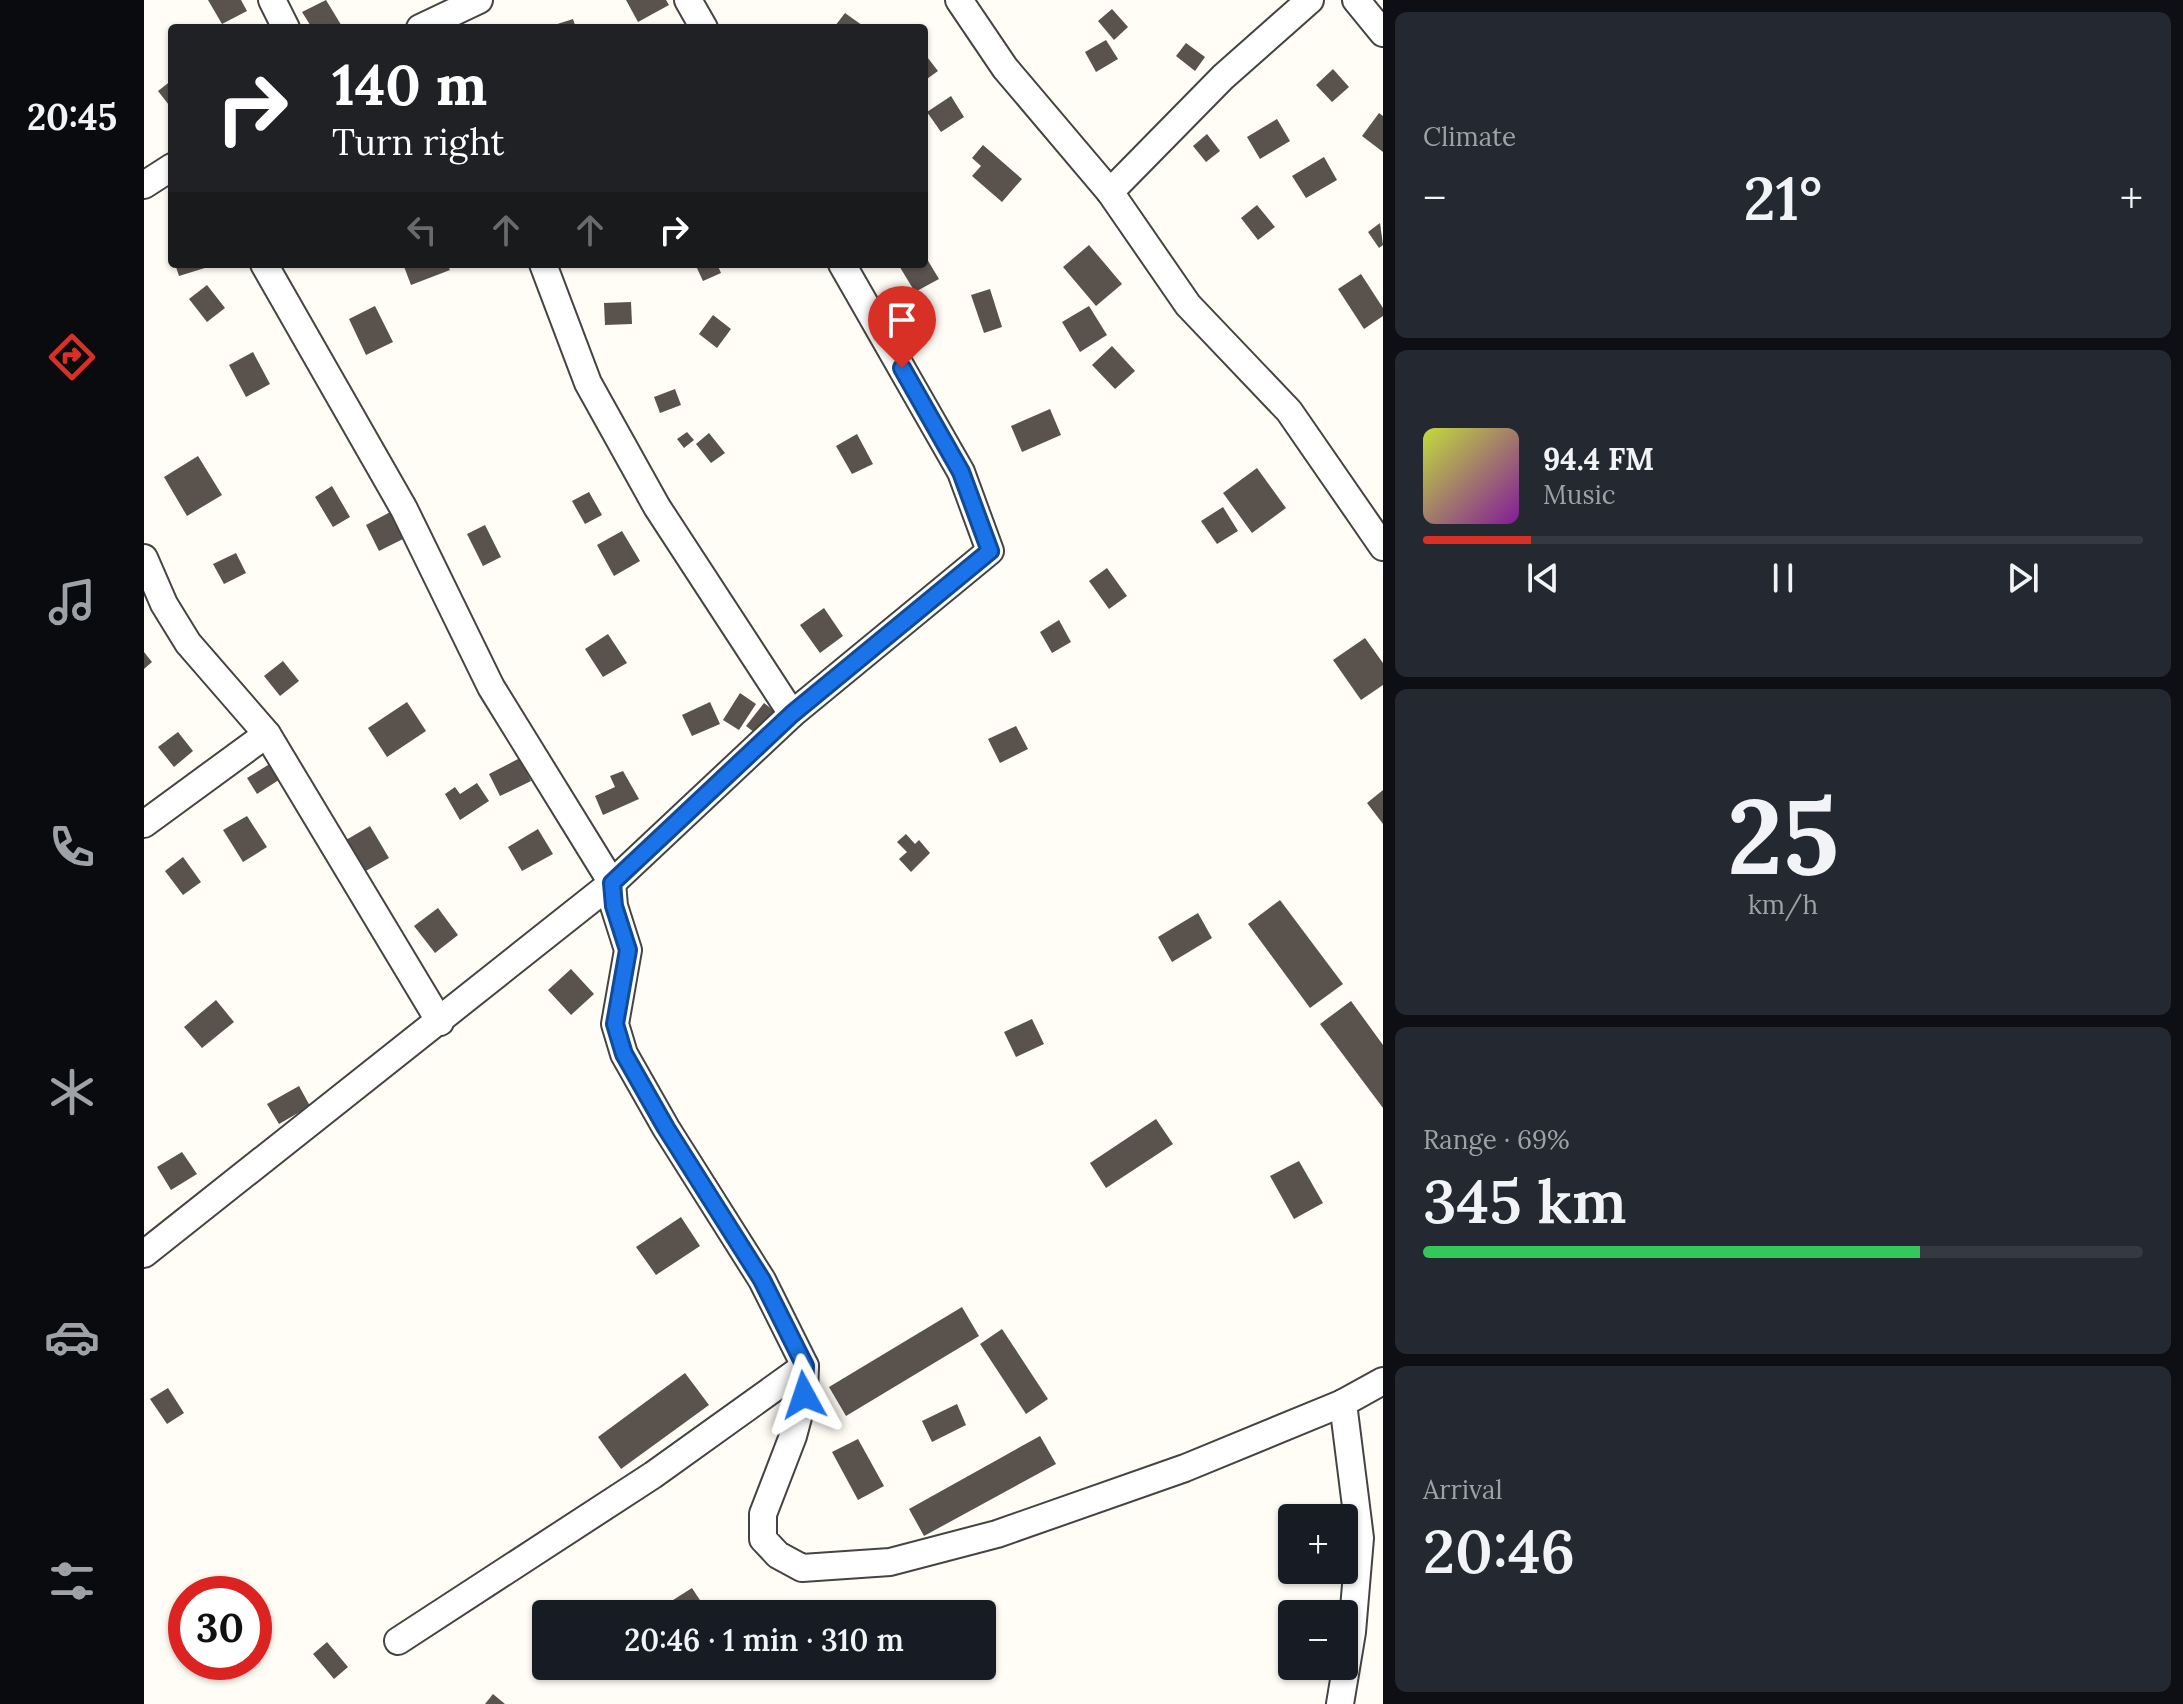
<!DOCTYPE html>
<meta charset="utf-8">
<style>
body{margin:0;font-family:Lora,serif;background:#242831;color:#f1f3f6;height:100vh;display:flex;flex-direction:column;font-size:30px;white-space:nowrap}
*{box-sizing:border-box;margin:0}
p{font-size:26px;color:#9ea1a6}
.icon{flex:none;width:44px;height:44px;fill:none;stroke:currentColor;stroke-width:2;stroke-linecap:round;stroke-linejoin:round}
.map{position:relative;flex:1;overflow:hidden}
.panel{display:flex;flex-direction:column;gap:12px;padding:12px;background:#0d0f14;width:800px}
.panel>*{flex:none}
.top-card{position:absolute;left:24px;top:24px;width:760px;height:244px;border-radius:8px;box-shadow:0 2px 6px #0004;background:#202124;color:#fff;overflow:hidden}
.tools{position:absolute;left:1134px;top:1504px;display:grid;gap:16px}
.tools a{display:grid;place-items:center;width:80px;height:80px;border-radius:8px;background:#171b24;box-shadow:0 2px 6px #0004;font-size:40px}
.speed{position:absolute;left:24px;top:1576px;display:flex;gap:16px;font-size:40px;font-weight:700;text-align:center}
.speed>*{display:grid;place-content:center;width:104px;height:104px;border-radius:50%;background:#171b24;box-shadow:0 2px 6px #0004;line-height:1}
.speed .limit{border:12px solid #d22;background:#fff;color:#111}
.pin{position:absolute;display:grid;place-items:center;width:68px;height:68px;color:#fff;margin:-82px -34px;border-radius:50% 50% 50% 0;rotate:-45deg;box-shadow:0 0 8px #0007}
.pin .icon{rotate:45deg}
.me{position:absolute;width:88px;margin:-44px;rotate:355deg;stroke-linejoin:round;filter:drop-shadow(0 0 6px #0008)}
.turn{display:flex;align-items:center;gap:28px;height:168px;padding:0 32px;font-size:36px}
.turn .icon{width:104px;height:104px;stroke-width:2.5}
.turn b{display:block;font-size:56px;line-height:68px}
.lanes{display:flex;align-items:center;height:76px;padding:0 32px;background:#0003;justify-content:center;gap:40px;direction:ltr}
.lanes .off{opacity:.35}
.big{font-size:60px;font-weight:600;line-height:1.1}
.panel .card{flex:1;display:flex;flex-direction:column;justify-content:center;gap:12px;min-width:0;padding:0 28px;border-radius:12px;background:#242831}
.panel .dial{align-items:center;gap:0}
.dial b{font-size:104px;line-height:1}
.song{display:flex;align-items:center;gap:24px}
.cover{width:96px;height:96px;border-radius:12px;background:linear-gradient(135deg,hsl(70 70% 55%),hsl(290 70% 35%))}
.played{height:8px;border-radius:4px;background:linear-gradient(90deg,#d93025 15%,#363941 15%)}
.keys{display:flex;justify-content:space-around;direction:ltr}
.heat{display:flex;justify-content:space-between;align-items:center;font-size:44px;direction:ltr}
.charge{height:12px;border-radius:6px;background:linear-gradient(90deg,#34c759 69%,#363941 0)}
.trip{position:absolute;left:388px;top:1600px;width:464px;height:80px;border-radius:8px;background:#171b24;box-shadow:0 2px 6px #0004;font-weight:600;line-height:80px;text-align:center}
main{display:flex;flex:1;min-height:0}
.tabs{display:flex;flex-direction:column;width:144px;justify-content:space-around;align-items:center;background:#090b0e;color:#9ea1a6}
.tabs .icon{width:56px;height:56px}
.tabs .on{color:#d93025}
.tabs b{font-size:36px;color:#f1f3f6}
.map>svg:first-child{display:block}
.building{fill:#5a524d}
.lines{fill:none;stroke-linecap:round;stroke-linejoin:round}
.street-casing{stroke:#444;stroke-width:30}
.street{stroke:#fff;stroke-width:26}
.route-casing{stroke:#114b97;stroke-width:20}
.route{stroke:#1a73e8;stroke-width:14}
</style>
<main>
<nav class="tabs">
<b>20:45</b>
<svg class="icon on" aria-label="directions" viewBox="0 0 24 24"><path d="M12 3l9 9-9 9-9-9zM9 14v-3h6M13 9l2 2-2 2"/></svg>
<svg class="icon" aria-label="music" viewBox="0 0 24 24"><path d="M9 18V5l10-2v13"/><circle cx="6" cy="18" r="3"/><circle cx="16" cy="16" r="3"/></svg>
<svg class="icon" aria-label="phone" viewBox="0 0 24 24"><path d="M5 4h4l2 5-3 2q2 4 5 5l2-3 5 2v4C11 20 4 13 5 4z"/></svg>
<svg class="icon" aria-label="climate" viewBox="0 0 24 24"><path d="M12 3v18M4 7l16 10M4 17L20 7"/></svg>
<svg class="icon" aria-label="car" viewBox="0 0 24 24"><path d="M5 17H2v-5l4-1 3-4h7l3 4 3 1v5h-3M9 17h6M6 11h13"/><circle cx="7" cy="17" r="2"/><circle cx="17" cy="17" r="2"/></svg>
<svg class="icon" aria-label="filters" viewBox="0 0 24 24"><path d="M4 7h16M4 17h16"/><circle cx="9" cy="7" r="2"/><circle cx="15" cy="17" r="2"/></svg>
</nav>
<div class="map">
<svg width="1239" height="1704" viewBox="0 0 1239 1704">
<rect width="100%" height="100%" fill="#fffdf5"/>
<g class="building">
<polygon points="64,0 97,0 103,11 78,24"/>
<polygon points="182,0 199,28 168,28 158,12"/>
<polygon points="482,0 522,0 525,5 494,22"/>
<polygon points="968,9 984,27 970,40 954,21"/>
<polygon points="701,13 722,28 691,26"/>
<polygon points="429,19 432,28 404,28 404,27"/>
<polygon points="962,40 974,59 952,72 941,52"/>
<polygon points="1042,43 1061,57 1051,71 1032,56"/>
<polygon points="780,53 794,71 780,81"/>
<polygon points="1189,69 1205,87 1188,102 1172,85"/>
<polygon points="28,80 28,109 14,91"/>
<polygon points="807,96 820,117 797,132 783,112"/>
<polygon points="1235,113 1239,116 1239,152 1218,136"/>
<polygon points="1133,119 1146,141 1116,159 1103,137"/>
<polygon points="1063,134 1076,151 1062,162 1049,146"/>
<polygon points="839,145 878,179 858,202 828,176 837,166 828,158"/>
<polygon points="1180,157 1193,180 1162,198 1148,176"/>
<polygon points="1113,205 1131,227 1114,240 1097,218"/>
<polygon points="1236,223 1239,245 1235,248 1224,232"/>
<polygon points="945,245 978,284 952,306 919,267"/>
<polygon points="780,254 795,279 771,292 754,264 780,264"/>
<polygon points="31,264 62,264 64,267 35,276"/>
<polygon points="259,264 303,264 306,270 267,285"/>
<polygon points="551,264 573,264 577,273 559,281"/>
<polygon points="1217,274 1239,308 1239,316 1220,329 1194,289"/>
<polygon points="63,285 81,308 63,322 45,299"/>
<polygon points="846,289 858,327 840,333 827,295"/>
<polygon points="487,302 488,324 461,325 460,303"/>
<polygon points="231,306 249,342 222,355 205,319"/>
<polygon points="945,306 963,335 936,352 918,322"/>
<polygon points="569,315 587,329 573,348 555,334"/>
<polygon points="968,346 991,371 971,389 948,365"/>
<polygon points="109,352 126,384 102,397 85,365"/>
<polygon points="531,389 537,405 516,413 510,397"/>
<polygon points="906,409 917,435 878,452 867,426"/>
<polygon points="543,432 550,440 540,448 533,439"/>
<polygon points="565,433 581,453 567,463 552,444"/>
<polygon points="713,434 729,464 708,474 692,446"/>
<polygon points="54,456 78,495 43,516 20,477"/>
<polygon points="1113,468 1142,508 1108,533 1079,493"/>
<polygon points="188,486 206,517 189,527 171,497"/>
<polygon points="445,492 458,515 441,524 428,501"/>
<polygon points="1079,507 1094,531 1073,544 1057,521"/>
<polygon points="250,510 263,537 235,551 222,525"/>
<polygon points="341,525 357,557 339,566 323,534"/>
<polygon points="478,531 496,561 470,576 453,545"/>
<polygon points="92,553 102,573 80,584 69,564"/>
<polygon points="963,568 983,596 965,609 945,581"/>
<polygon points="680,608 699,636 676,653 656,625"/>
<polygon points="915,620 927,642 908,653 896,632"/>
<polygon points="464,634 483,663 459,677 441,649"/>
<polygon points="1221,638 1239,663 1239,685 1217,700 1189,660"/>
<polygon points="0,652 8,662 0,669"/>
<polygon points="139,661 155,681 136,696 120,676"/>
<polygon points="596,693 612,704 595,730 579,720"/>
<polygon points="263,702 282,731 243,757 224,728"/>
<polygon points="566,702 576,724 548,736 538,715"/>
<polygon points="620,703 633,713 615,736 602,726"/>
<polygon points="872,726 884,749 856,763 844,739"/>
<polygon points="34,732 49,751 30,767 14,747"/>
<polygon points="376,758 387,781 356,796 345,774"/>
<polygon points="132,760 141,776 113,794 103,778"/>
<polygon points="479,771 495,799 459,815 451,796 471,787 466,776"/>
<polygon points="333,783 345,801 316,820 301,794 311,787 316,794"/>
<polygon points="1239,790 1239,824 1223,803"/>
<polygon points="103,816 123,847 99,862 79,830"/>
<polygon points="226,826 245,858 220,872 202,840"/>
<polygon points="394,829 409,854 378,871 364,847"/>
<polygon points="762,834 771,844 775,840 786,853 767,872 755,859 763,852 753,842"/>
<polygon points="39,857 57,882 39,895 21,871"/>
<polygon points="1136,900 1199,984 1166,1008 1104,924"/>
<polygon points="294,908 314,935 291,953 270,926"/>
<polygon points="1054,913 1068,938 1028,962 1014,937"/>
<polygon points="427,969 450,994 427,1015 404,990"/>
<polygon points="72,1000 90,1022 58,1048 40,1027"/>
<polygon points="1207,1001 1239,1045 1239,1108 1176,1024"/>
<polygon points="888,1019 900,1044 872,1057 860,1032"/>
<polygon points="155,1086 166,1106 135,1124 123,1104"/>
<polygon points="1012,1119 1029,1144 962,1188 946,1163"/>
<polygon points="38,1152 53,1174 27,1190 13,1167"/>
<polygon points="1155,1161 1179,1203 1150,1219 1126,1176"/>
<polygon points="537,1217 556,1246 512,1275 492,1247"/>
<polygon points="818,1307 835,1336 702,1416 685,1387"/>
<polygon points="858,1329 904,1399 882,1414 836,1344"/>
<polygon points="541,1373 565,1405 477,1469 454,1437"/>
<polygon points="24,1388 40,1413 23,1424 6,1399"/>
<polygon points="813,1404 822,1425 788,1442 778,1421"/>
<polygon points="896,1436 912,1464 780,1536 765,1509"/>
<polygon points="714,1439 740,1486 714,1500 688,1452"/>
<polygon points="548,1588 565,1614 507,1614"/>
<polygon points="183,1642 204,1667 190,1679 169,1654"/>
<polygon points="514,1666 544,1666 523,1679"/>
<polygon points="349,1694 361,1704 341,1704"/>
</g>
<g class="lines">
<g class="street-casing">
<g id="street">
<polyline points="128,0 142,28"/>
<polyline points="544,0 560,28"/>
<polyline points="815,0 861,68 966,192 1044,305 1145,411 1239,547"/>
<polyline points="1212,0 1239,33"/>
<polyline points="276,28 335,0"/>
<polyline points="0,185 28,167"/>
<polyline points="966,192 1079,77 1166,0"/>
<polyline points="120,264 260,509 347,687 468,883 470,906 484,950 471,1024 480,1054 522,1128 618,1280 661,1366 660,1395 649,1436 619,1514 619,1539 634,1555 658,1568 746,1562 853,1534 1041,1468 1199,1403 1239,1381"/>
<polyline points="399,264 444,383 513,507 648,714"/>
<polyline points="0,558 20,604 44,643 123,734 296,1022"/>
<polyline points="0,824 123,734"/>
<polyline points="0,1254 468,883 648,714 846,551 817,472 698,264"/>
<polyline points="254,1641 509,1475 661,1366"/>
<polyline points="1196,1704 1208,1632 1216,1538 1199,1403"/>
</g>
</g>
<use href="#street" class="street"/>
</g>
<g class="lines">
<g class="route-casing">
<polyline id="route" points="660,1395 661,1366 618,1280 522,1128 480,1054 471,1024 484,950 470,906 468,883 648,714 846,551 817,472 758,368"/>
</g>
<use href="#route" class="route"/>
</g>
</svg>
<div class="tools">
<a>+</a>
<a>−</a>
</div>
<div class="speed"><div class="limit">30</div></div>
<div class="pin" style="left:758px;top:368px;background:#d93025"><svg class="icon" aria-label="arrive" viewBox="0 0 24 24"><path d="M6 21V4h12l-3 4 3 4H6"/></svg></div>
<svg class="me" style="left:660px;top:1395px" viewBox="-20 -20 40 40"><path d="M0-17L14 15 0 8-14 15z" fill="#1a73e8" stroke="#fff" stroke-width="4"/></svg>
<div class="trip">20:46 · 1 min · 310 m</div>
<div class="top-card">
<div class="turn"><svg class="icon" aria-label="right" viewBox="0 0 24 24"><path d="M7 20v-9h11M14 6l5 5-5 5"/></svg><div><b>140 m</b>Turn right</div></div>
<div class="lanes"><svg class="icon off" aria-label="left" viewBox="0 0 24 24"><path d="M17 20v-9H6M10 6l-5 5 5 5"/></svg><svg class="icon off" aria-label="ahead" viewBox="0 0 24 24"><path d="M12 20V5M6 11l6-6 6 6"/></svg><svg class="icon off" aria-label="ahead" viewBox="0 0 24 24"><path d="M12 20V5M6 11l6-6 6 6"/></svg><svg class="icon" aria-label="right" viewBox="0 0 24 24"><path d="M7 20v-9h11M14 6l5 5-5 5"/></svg></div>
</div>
</div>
<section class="panel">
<div class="card"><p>Climate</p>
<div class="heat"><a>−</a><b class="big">21°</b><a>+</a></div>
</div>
<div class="card">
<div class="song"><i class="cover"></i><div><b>94.4 FM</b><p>Music</p></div></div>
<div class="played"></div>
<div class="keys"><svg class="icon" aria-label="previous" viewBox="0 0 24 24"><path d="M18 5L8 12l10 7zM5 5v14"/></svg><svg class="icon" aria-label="pause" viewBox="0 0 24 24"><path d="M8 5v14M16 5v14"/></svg><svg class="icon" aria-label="next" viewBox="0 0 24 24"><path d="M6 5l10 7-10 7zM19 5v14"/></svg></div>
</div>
<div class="card dial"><b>25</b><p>km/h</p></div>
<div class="card"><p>Range · 69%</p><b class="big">345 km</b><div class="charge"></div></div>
<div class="card"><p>Arrival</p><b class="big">20:46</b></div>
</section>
</main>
